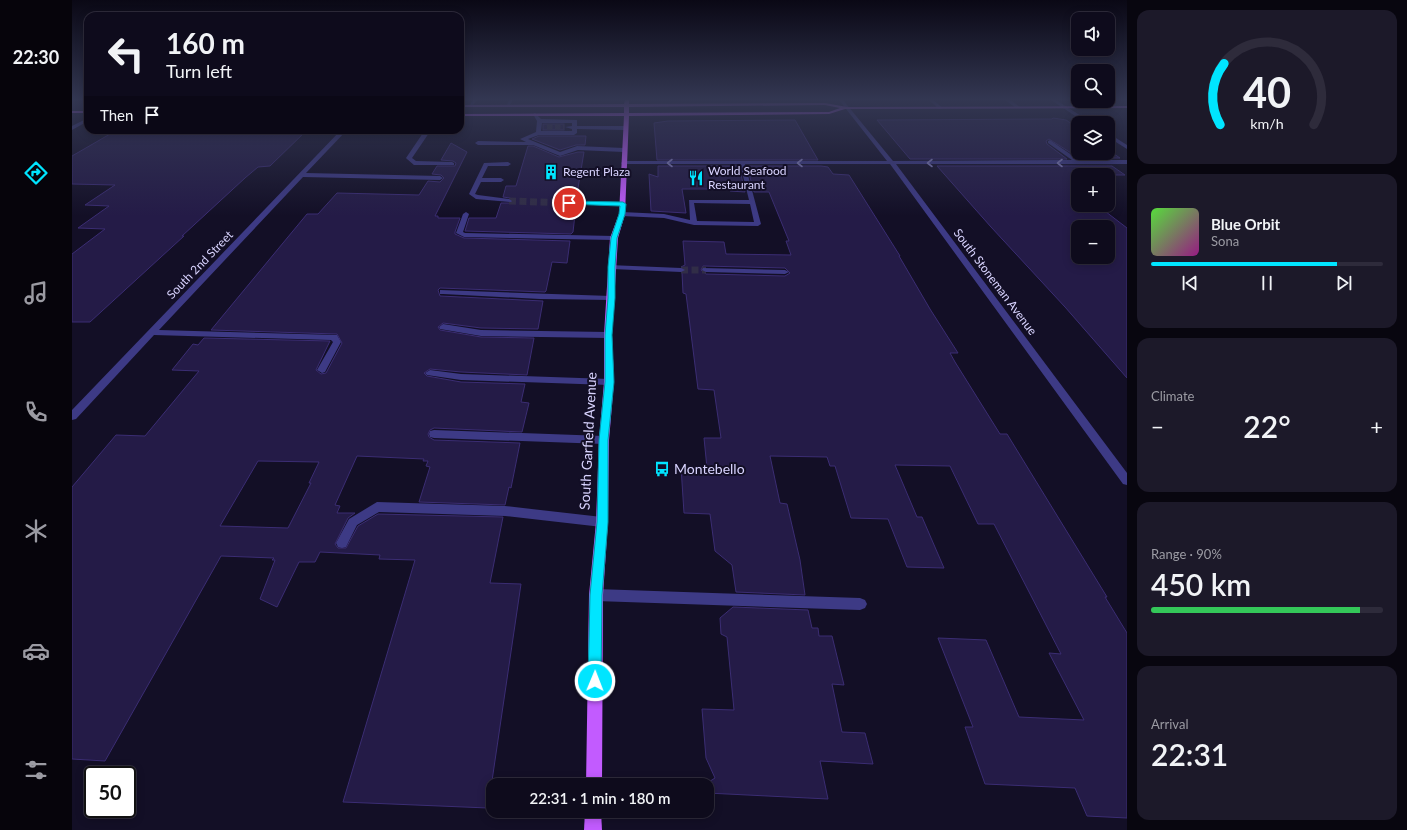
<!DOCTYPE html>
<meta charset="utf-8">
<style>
body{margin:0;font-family:Lato,sans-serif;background:#1c1929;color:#f1f3f6;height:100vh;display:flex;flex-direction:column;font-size:15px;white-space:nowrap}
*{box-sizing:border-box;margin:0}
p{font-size:13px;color:#9b9ba3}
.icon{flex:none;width:22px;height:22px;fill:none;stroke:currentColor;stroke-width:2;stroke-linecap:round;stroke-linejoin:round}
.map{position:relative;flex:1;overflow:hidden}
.side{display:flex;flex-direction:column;gap:10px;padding:10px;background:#08060f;width:280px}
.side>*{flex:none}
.hud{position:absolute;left:12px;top:12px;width:380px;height:122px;border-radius:12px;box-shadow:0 2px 10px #0003,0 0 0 1px #2e2b3b;background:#0e0b1c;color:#f1f3f6;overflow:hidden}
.buttons{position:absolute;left:999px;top:12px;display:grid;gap:8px}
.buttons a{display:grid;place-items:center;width:44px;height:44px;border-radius:8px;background:#0e0b1c;box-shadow:0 2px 10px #0003,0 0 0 1px #2e2b3b;font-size:20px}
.speed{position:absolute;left:12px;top:766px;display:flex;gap:8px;font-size:20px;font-weight:700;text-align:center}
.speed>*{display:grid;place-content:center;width:52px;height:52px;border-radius:50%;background:#0e0b1c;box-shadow:0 2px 10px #0003,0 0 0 1px #2e2b3b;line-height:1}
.speed .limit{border:2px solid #111;border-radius:6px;background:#fff;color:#111}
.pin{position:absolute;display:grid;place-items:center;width:34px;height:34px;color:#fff;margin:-17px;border:2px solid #fff;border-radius:50%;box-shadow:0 1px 4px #0007}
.me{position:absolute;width:44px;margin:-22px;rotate:1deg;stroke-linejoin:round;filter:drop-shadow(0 0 3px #0008)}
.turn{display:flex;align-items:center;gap:14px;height:84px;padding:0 16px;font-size:18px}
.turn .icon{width:52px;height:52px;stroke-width:2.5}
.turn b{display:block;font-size:28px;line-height:34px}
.then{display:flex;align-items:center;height:38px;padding:0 16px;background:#0003;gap:8px;font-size:15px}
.big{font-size:30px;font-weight:600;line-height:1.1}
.side .widget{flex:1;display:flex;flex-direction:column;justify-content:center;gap:6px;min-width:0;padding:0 14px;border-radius:12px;background:#1c1929}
.side .dial{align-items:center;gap:0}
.dial svg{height:104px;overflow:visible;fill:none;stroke:#2e2b3b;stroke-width:7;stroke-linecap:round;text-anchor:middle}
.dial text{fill:#f1f3f6;stroke:none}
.song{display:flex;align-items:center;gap:12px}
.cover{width:48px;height:48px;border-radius:6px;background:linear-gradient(135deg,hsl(110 70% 55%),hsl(310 70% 35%))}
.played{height:4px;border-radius:2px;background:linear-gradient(90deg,#00e5ff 80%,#2e2b3b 80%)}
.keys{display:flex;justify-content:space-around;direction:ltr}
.heat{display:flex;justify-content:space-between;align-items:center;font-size:22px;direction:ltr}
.charge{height:6px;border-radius:3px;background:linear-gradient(90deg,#34c759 90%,#2e2b3b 0)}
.trip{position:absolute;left:414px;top:778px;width:228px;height:40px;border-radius:12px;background:#0e0b1c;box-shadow:0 2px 10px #0003,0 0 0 1px #2e2b3b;font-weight:600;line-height:40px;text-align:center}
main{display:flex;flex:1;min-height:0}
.tabs{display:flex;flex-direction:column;width:72px;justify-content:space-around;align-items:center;background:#06040b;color:#9b9ba3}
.tabs .icon{width:28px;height:28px}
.tabs .on{color:#00e5ff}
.tabs b{font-size:18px;color:#f1f3f6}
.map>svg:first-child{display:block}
.building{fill:#241b47;stroke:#3b2d73;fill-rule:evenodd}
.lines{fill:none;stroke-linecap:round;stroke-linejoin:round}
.minor-tunnel-far1{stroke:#312d47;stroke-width:5.5;stroke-dasharray:5.5 2.5;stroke-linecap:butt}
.minor-tunnel{stroke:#312d47;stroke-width:7;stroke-dasharray:7 3.5;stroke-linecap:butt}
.minor{fill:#3d3a85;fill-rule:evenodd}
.major{fill:#c25bff;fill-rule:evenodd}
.oneway{stroke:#837fbc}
.route{fill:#00e5ff;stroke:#0095a6}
.labels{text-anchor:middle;stroke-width:4;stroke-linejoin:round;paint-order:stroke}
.far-poi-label{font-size:12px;fill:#d9d4ff;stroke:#130f26;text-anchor:start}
.far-street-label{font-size:12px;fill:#d9d4ff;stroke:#130f26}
.street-label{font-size:14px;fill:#d9d4ff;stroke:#130f26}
.poi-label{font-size:14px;fill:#d9d4ff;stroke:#130f26;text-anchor:start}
</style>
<main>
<nav class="tabs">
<b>22:30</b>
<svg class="icon on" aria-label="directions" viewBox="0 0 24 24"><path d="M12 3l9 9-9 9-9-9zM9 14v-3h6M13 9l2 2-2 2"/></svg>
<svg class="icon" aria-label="music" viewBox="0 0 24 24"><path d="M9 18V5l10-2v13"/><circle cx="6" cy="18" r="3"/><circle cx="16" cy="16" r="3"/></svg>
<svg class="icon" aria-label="phone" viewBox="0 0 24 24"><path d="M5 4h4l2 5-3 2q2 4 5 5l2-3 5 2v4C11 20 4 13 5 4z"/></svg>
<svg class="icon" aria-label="climate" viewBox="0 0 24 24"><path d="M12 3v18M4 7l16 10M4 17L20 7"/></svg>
<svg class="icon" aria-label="car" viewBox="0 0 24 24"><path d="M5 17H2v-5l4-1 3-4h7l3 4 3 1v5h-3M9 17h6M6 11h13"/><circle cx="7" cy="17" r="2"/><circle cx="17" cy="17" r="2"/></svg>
<svg class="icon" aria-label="filters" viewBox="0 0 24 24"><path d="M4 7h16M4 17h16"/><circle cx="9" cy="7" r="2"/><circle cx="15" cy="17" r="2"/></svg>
</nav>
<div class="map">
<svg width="1055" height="830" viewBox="0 0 1055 830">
<rect width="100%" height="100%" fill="#130f26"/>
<g class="building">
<polygon points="981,118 994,120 1006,128 1006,153 1036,153 1036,150 1048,158 1007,158 977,139 974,141 975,144 995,159 838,159 805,120 980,119"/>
<polygon points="723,120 746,160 585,160 582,123 596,121"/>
<rect x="471" y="124" width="21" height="6"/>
<polygon points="45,130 235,130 198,166 186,167 173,178 110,236 112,236 18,322 0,322 0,254 33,229 6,228 37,206 13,205 43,185 0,184 0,156"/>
<polygon points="467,136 514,136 513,145 504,145 488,150 460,139"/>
<path d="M379 143 395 152 363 216H366V218H388L383 232V234L392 238 498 241 495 263 480 262 474 291 473 292 368 288 366 290 368 296 471 301 466 329 409 328 371 323 366 327 368 330 409 337 462 338 455 375 389 372 358 369 352 373 355 376 389 382 453 384 449 402 457 403 450 432 362 428 358 430 356 434 357 437 362 440 448 443 439 488 437 487 433 505 347 502 358 467 354 466 356 461H351L352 459 285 456 263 505 268 506 265 513H283L276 518 263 544 266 548H274L286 526 306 514 431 517 418 583 449 584 416 808 271 802 343 560 307 559 308 555 248 552 243 562H227L205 607 188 599 203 560H200L202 558 149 556 33 761 0 759V487L44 435 73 436 127 371 100 370 121 344 126 345 132 338 258 341 244 370 249 374 254 373 270 343 265 334 139 330 235 214H246L265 193 347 195 356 181 368 182 372 178 369 175 360 174 365 166H383L384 163 381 161 369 160ZM186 461 247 462 237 483H239L216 528 148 526Z"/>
<polygon points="456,146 461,146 487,157 506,152 512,152 504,200 497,200 493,203 495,206 504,206 501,232 499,234 393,231 397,218 424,218 429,203 439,203 441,202 441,200 438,198 431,197 434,186 444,186"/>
<polygon points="586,166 667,166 673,192 658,191 657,189 610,189 614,213 579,211 577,174 586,177"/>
<path d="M675 166H749L756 167 761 174 777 175 828 256H827L858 309 886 353H878L883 362 928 434H935L1035 597H1033L1055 633V818L1015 816 1003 788 913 784 893 727H901L866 638 914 640 947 717 1012 720 977 653 989 654 922 524H906L878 466 823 465 845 517H850L872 568 835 567 816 519 779 518 763 466H758L755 457 698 456 708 503 715 504 728 560 733 595 664 592 660 565 643 551 638 514 612 513 609 467 635 468 632 438H649L642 390 626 389 614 294 611 293 610 273 614 269 609 267 613 265 611 241 652 242 654 254 719 255 714 241H717L697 192H682ZM631 266 713 268 718 273 713 276 634 274 629 270Z"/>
<path d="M865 166H1040L1053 175H1006V205H1025L1055 228V378L993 307 919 227ZM1006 227H1036V257H1006Z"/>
<polygon points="661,607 736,610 740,628 746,628 747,636 760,636 772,685 760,684 770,732 793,733 801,764 748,761 756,799 635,793 635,785 632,785 643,778 634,758 630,709 662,710 655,637 649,634 648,618"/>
</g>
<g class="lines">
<polyline class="minor-tunnel-far1" points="475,127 492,127"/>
<g class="minor-tunnel">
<polyline points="437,201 497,203"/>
<polyline points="609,270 634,270"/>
</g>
<g class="minor">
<polygon points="401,100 405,100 400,106 398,105"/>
<polygon points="437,100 441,100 437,106 435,105"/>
<path d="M767 100H771L821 161 1000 160 976 143V141L978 140 1007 160H1055V164H824L1055 473V485L1051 484 818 164H673L689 224 686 226 622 225 592 218 550 216 547 214 550 212 592 214 618 220 617 200H677L668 164H550L549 163 552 161H815ZM622 203 678 204 682 222 625 221Z"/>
<polygon points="857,100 861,100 871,108 867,109"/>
<polygon points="933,100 938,100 948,107 944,108"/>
<polygon points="979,100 984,100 1020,123 1014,123"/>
<path d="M463 113 469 119 505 120V126H553L556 128 553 130 505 129V133L502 135H467L456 139 488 152 505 146 552 148 555 150 552 152 506 150 488 156 461 145H406L403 143 406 141 454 142 448 139 464 132 465 121 461 114ZM470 123H500V126L493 127 500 129V131H469Z"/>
<polygon points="16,118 16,121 0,130 0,126"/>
<polygon points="269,130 275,130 234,173 368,176 371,178 368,180 231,177 87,330 265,335 269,342 253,372 250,373 245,370 261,342 259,340 82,335 4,419 0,420 0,410"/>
<polygon points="353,130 359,130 340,158 344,161 380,162 382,163 382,165 342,165 335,159 334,158"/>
<polygon points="1036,133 1055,145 1055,149 1036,137"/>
<polygon points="412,163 436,162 439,164 436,166 416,166 410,178 429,178 432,180 429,182 409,182 403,194 406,195 437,199 440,201 439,202 404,199 397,194"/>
<polygon points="497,201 551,202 554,204 551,206 495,204 494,203"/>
<polygon points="394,212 397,214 391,232 393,233 542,236 546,238 542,240 392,237 384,233 391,214"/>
<polygon points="537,265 609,268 613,270 609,272 540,269 537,269"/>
<polygon points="631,268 713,270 717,272 713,274 634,272 630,270"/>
<polygon points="368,290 539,296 543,298 539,300 468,299 371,294 368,294"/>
<polygon points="371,324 409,330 536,332 540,335 536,338 409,336 368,329 367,327"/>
<polygon points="358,370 389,374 537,379 542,382 537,385 389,380 355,375 353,373"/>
<polygon points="362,430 532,436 536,437 537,440 536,443 532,444 362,438 358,437 357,434 358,431"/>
<polygon points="305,502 433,506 530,517 534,519 536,522 534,525 530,527 433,516 307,512 285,525 274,547 270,548 266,547 264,543 277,519"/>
<polygon points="524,589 788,598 793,600 795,604 793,608 788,610 524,601 519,599 517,595 519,591"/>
</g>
<g class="major">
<path d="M553 100H557V104L753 103 775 107 1055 106V108L773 109 757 114 557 116 553 214 546 238 540 335 542 382 537 440 536 522 531 595 530 785H514L517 595 524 522 527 440 532 382V335L538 238 547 214 552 116H388V114L552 113V107H388V105L552 104ZM753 105 768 108 757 112 557 113V107Z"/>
<rect x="0" y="111" width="16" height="2"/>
<polygon points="513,811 529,811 530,830 512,830"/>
</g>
</g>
<defs><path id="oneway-chevron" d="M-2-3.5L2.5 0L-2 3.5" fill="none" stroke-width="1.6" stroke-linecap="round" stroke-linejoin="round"/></defs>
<g class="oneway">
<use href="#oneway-chevron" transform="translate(598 163) rotate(180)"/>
<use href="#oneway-chevron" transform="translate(728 163) rotate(-180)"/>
<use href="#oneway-chevron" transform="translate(858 163) rotate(180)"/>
<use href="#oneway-chevron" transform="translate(988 163) rotate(180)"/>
</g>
<linearGradient id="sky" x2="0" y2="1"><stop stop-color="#0a0815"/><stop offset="0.46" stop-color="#333752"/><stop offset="1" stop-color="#333752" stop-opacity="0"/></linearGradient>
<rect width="1055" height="216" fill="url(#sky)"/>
<polygon class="route" points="497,201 551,202 554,204 553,214 545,238 543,267 543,298 540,335 542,382 536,440 536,522 530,595 529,681 527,685 523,687 518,685 516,681 518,595 525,522 527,440 533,382 533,335 536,298 536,267 539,238 547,214 548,206 495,204 494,203"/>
<defs>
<g id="building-bare" transform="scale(1.2)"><path d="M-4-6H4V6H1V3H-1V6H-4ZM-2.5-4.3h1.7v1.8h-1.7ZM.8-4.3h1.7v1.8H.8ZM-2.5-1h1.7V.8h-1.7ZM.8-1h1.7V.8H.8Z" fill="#00e5ff" stroke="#130f26" stroke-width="2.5" paint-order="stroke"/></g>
<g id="restaurant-bare" transform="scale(1.2)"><path d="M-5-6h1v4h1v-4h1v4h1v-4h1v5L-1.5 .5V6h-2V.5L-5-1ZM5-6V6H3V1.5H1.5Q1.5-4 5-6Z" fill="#00e5ff" stroke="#130f26" stroke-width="2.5" paint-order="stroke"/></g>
<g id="bus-bare" transform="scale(1.2)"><path d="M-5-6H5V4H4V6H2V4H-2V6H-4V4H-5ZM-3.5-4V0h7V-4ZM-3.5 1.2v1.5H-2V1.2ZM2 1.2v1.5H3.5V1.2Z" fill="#00e5ff" stroke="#130f26" stroke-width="2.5" paint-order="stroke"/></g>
</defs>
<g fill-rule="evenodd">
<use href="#building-bare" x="479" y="172"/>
<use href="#restaurant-bare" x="624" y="178"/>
<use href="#bus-bare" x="590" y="469"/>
</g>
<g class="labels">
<g class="far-poi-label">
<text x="636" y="175">World Seafood<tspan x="636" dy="14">Restaurant</tspan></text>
<text x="491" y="176">Regent Plaza</text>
</g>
<g class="far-street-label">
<text transform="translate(128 265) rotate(-46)" y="4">South 2nd Street</text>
<text transform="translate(923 282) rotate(53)" y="4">South Stoneman Avenue</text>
</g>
<g class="street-label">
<text transform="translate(516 441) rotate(-87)" y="5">South Garfield Avenue</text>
</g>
<g class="poi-label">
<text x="602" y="474">Montebello</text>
</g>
</g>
</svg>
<div class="buttons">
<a><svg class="icon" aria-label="sound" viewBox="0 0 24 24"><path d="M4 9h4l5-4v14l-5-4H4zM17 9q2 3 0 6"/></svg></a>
<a><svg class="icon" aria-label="search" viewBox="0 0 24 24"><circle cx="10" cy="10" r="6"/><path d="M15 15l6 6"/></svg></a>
<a><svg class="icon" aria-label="layers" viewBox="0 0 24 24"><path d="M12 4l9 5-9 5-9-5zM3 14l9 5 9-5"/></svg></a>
<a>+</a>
<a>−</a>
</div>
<div class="speed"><div class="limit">50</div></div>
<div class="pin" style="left:497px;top:203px;background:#d93025"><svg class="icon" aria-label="arrive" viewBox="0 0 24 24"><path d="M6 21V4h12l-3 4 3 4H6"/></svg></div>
<svg class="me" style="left:523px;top:681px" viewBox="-20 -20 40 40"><circle r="17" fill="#00e5ff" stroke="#fff" stroke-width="3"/><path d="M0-11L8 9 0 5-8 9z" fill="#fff"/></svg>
<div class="trip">22:31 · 1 min · 180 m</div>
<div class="hud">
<div class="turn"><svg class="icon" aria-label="left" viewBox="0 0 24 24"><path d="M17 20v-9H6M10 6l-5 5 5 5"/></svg><div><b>160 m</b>Turn left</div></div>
<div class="then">Then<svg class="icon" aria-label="arrive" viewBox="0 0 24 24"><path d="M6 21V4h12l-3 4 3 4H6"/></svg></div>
</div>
</div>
<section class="side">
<div class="widget dial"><svg viewBox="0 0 100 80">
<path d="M14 69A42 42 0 1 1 86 69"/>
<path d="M14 69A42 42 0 0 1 17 22" stroke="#00e5ff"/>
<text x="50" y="56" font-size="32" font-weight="700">40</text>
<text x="50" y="72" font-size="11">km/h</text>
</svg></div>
<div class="widget">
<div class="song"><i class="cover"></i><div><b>Blue Orbit</b><p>Sona</p></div></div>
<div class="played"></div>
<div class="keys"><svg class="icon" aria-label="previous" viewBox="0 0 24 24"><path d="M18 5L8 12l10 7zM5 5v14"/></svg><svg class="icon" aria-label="pause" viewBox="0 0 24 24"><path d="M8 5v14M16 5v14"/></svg><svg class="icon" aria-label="next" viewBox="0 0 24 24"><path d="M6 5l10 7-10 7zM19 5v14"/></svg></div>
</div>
<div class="widget"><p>Climate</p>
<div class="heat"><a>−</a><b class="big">22°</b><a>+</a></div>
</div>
<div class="widget"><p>Range · 90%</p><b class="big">450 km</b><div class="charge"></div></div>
<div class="widget"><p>Arrival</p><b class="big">22:31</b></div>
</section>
</main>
